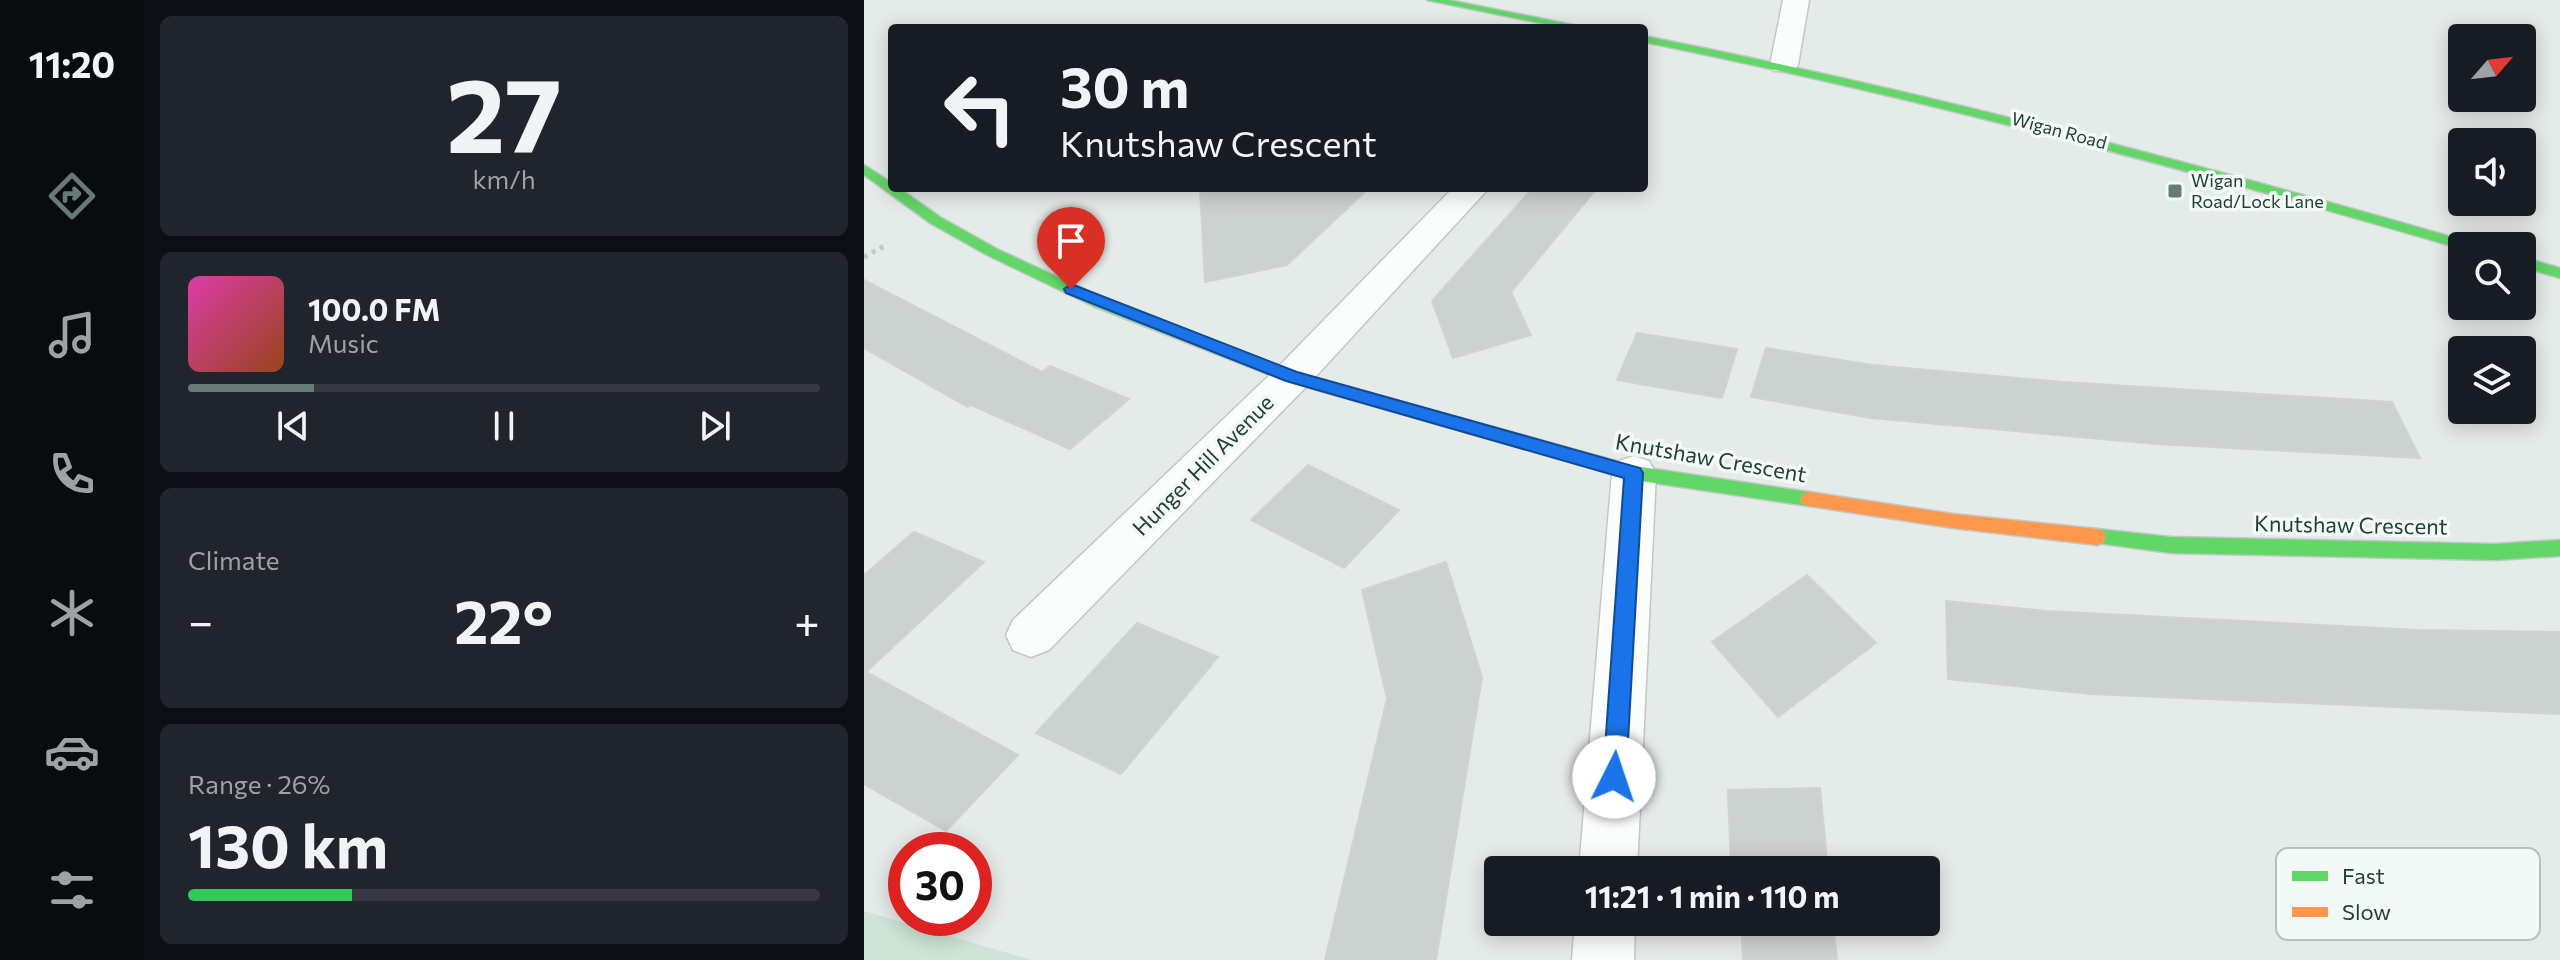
<!DOCTYPE html>
<meta charset="utf-8">
<style>
body{margin:0;font-family:Commissioner,sans-serif;background:#20242c;color:#f1f3f6;height:100vh;display:flex;flex-direction:column;font-size:30px;white-space:nowrap}
*{box-sizing:border-box;margin:0}
p{font-size:26px;color:#9ea1a6}
.icon{flex:none;width:44px;height:44px;fill:none;stroke:currentColor;stroke-width:2;stroke-linecap:round;stroke-linejoin:round}
.map{position:relative;flex:1;overflow:hidden}
.drawer{display:flex;flex-direction:column;gap:16px;padding:16px;background:#0d0f14;width:720px}
.drawer>*{flex:none}
.banner{position:absolute;left:24px;top:24px;width:760px;height:168px;border-radius:8px;box-shadow:0 4px 20px #0003;background:#171b24;color:#f1f3f6;overflow:hidden}
.needle{width:52px;rotate:62deg}
.controls{position:absolute;left:1584px;top:24px;display:grid;gap:16px}
.controls a{display:grid;place-items:center;width:88px;height:88px;border-radius:8px;background:#171b24;box-shadow:0 4px 20px #0003;font-size:40px}
.speed{position:absolute;left:24px;top:832px;display:flex;gap:16px;font-size:40px;font-weight:700;text-align:center}
.speed>*{display:grid;place-content:center;width:104px;height:104px;border-radius:50%;background:#171b24;box-shadow:0 4px 20px #0003;line-height:1}
.speed .limit{border:12px solid #d22;background:#fff;color:#111}
.pin{position:absolute;display:grid;place-items:center;width:68px;height:68px;color:#fff;margin:-82px -34px;border-radius:50% 50% 50% 0;rotate:-45deg;box-shadow:0 0 8px #0007}
.pin .icon{rotate:45deg}
.me{position:absolute;width:88px;margin:-44px;rotate:4deg;stroke-linejoin:round;filter:drop-shadow(0 0 6px #0008)}
.turn{display:flex;align-items:center;gap:28px;height:168px;padding:0 40px;font-size:36px}
.turn .icon{width:104px;height:104px;stroke-width:2.5}
.turn b{display:block;font-size:56px;line-height:68px}
.big{font-size:60px;font-weight:700;line-height:1.1}
.drawer .card{flex:1;display:flex;flex-direction:column;justify-content:center;gap:12px;min-width:0;padding:0 28px;border-radius:12px;background:#20242c}
.drawer .dial{align-items:center;gap:0}
.dial b{font-size:104px;line-height:1}
.song{display:flex;align-items:center;gap:24px}
.cover{width:96px;height:96px;border-radius:12px;background:linear-gradient(135deg,hsl(320 70% 55%),hsl(20 70% 35%))}
.played{height:8px;border-radius:4px;background:linear-gradient(90deg,#667b76 20%,#363941 20%)}
.keys{display:flex;justify-content:space-around;direction:ltr}
.heat{display:flex;justify-content:space-between;align-items:center;font-size:44px;direction:ltr}
.charge{height:12px;border-radius:6px;background:linear-gradient(90deg,#34c759 26%,#363941 0)}
.trip{position:absolute;left:620px;top:856px;width:456px;height:80px;border-radius:8px;background:#171b24;box-shadow:0 4px 20px #0003;font-weight:700;line-height:80px;text-align:center}
main{display:flex;flex:1;min-height:0}
.dock{display:flex;flex-direction:column;width:144px;justify-content:space-around;align-items:center;background:#090b0e;color:#9ea1a6}
.dock .icon{width:56px;height:56px}
.dock .current{color:#667b76}
.dock b{font-size:36px;color:#f1f3f6}
.map>svg:first-child{display:block}
.green{fill:#cee4d6}
.building{fill:#ccd2d0;stroke:#ced4d1;stroke-width:2}
.lines{fill:none;stroke-linecap:round;stroke-linejoin:round}
.street-casing{stroke:#c2c8c5;stroke-width:3}
.fast-casing{stroke:#c0c8c5;stroke-width:3}
.slow-casing{stroke:#c0c8c5;stroke-width:3}
.path{stroke:#c1cbc8;stroke-width:5;stroke-dasharray:4 5;stroke-linecap:butt}
.street{fill:#fbfcfc;fill-rule:evenodd}
.fast{fill:#63d668;fill-rule:evenodd}
.slow{fill:#ff974d;fill-rule:evenodd}
.route{fill:#1a73e8;stroke:#114b97;stroke-width:2}
.poi-dot{fill:#667b76;stroke:#f3f9f7;stroke-width:3}
.labels{text-anchor:middle;stroke-width:7;stroke-linejoin:round;paint-order:stroke}
.far-street-label{font-size:18px;fill:#223f39;stroke:#f3f9f7}
.far-poi-label{font-size:18px;fill:#223f39;stroke:#f3f9f7;text-anchor:start}
.street-label{font-size:22px;fill:#223f39;stroke:#f3f9f7}
.key{fill:#f3f9f7;stroke:#b4c1be;stroke-width:2}
.key-label{font-size:22px;fill:#223f39}
</style>
<main>
<nav class="dock">
<b>11:20</b>
<svg class="icon current" aria-label="directions" viewBox="0 0 24 24"><path d="M12 3l9 9-9 9-9-9zM9 14v-3h6M13 9l2 2-2 2"/></svg>
<svg class="icon" aria-label="music" viewBox="0 0 24 24"><path d="M9 18V5l10-2v13"/><circle cx="6" cy="18" r="3"/><circle cx="16" cy="16" r="3"/></svg>
<svg class="icon" aria-label="phone" viewBox="0 0 24 24"><path d="M5 4h4l2 5-3 2q2 4 5 5l2-3 5 2v4C11 20 4 13 5 4z"/></svg>
<svg class="icon" aria-label="climate" viewBox="0 0 24 24"><path d="M12 3v18M4 7l16 10M4 17L20 7"/></svg>
<svg class="icon" aria-label="car" viewBox="0 0 24 24"><path d="M5 17H2v-5l4-1 3-4h7l3 4 3 1v5h-3M9 17h6M6 11h13"/><circle cx="7" cy="17" r="2"/><circle cx="17" cy="17" r="2"/></svg>
<svg class="icon" aria-label="filters" viewBox="0 0 24 24"><path d="M4 7h16M4 17h16"/><circle cx="9" cy="7" r="2"/><circle cx="15" cy="17" r="2"/></svg>
</nav>
<section class="drawer">
<div class="card dial"><b>27</b><p>km/h</p></div>
<div class="card">
<div class="song"><i class="cover"></i><div><b>100.0 FM</b><p>Music</p></div></div>
<div class="played"></div>
<div class="keys"><svg class="icon" aria-label="previous" viewBox="0 0 24 24"><path d="M18 5L8 12l10 7zM5 5v14"/></svg><svg class="icon" aria-label="pause" viewBox="0 0 24 24"><path d="M8 5v14M16 5v14"/></svg><svg class="icon" aria-label="next" viewBox="0 0 24 24"><path d="M6 5l10 7-10 7zM19 5v14"/></svg></div>
</div>
<div class="card"><p>Climate</p>
<div class="heat"><a>−</a><b class="big">22°</b><a>+</a></div>
</div>
<div class="card"><p>Range · 26%</p><b class="big">130 km</b><div class="charge"></div></div>
</section>
<div class="map">
<svg width="1696" height="960" viewBox="0 0 1696 960">
<rect width="100%" height="100%" fill="#e5ebe8"/>
<polygon class="green" points="0,911 168,960 0,960"/>
<g class="building">
<polygon points="336,188 505,188 423,265 341,282"/>
<polygon points="669,188 733,188 647,292 667,335 589,358 568,301"/>
<polygon points="0,280 178,372 186,366 265,399 206,449 107,405 104,407 0,348"/>
<polygon points="773,333 873,349 858,398 753,380"/>
<polygon points="902,348 1008,365 1199,382 1528,402 1556,458 1292,444 1007,418 887,397"/>
<polygon points="444,465 535,510 480,568 387,520"/>
<polygon points="50,532 120,562 2,672 154,755 82,831 0,784 0,575"/>
<polygon points="582,562 618,677 572,960 461,960 523,699 498,590"/>
<polygon points="943,575 1012,643 914,717 848,642"/>
<polygon points="1082,601 1182,611 1554,630 1696,632 1696,714 1226,694 1084,679"/>
<polygon points="273,623 354,657 257,774 172,733"/>
<polygon points="956,788 964,870 867,870 864,790"/>
<polygon points="869,922 969,922 973,960 879,960 877,923"/>
</g>
<g class="lines">
<g class="street-casing">
<g id="street">
<polygon points="919,0 945,0 934,65 930,71 910,71 906,65"/>
<polygon points="589,188 625,188 442,387 185,650 167,657 149,650 142,635 149,620 414,367"/>
<polygon points="770,456 785,461 792,473 773,870 715,870 748,473 755,461"/>
<polygon points="711,922 771,922 770,960 708,960"/>
</g>
</g>
<g class="fast-casing">
<g id="fast">
<polygon points="563,0 585,0 724,28 700,28"/>
<path d="M780 36C1060 91 1335 164 1609 243L1611 246H1598V249C1328 170 1056 98 780 42Z"/>
<polygon points="0,165 28,183 28,188 35,188 76,217 133,249 239,298 433,373 770,466 945,492 951,494 954,499 951,504 945,506 770,480 422,381 229,306 123,255 66,223 0,175"/>
<polygon points="1658,257 1696,268 1696,278 1658,267"/>
<polygon points="1233,529 1307,537 1631,544 1696,540 1696,556 1631,560 1307,553 1226,542 1224,537 1226,532"/>
</g>
</g>
<g class="slow-casing">
<polygon id="slow" points="945,492 1089,514 1233,529 1240,532 1242,537 1240,542 1233,545 1089,528 945,506 939,504 936,499 939,494"/>
</g>
<polyline class="path" points="0,257 24,244"/>
<use href="#street" class="street"/>
<use href="#fast" class="fast"/>
<use href="#slow" class="slow"/>
</g>
<polygon class="route" points="207,284 433,372 776,468 779,473 762,777 758,785 750,788 742,785 739,777 760,478 422,381 202,293 200,289"/>
<rect class="poi-dot" x="1303" y="183" width="16" height="16" rx="4"/>
<g class="labels">
<g class="far-street-label">
<text transform="translate(1195 131) rotate(15)" y="6">Wigan Road</text>
</g>
<g class="far-poi-label">
<text x="1327" y="187">Wigan<tspan x="1327" dy="21">Road/Lock Lane</tspan></text>
</g>
<g class="street-label">
<text transform="translate(847 458) rotate(10)" y="8">Knutshaw Crescent</text>
<text transform="translate(339 465) rotate(-45)" y="8">Hunger Hill Avenue</text>
<text transform="translate(1487 525) rotate(1)" y="8">Knutshaw Crescent</text>
</g>
</g>
<rect x="1412" y="848" width="264" height="92" rx="12" class="key"/>
<rect x="1428" y="871" width="36" height="10" fill="#63d668"/>
<rect x="1428" y="907" width="36" height="10" fill="#ff974d"/>
<g class="key-label">
<text x="1478" y="884">Fast</text>
<text x="1478" y="920">Slow</text>
</g>
</svg>
<div class="controls">
<a><svg class="needle" viewBox="-14 -14 28 28"><path d="M0-13l5 13h-10z" fill="#e53935"/><path d="M0 13l5-13h-10z" fill="#9ea1a6"/></svg></a>
<a><svg class="icon" aria-label="sound" viewBox="0 0 24 24"><path d="M4 9h4l5-4v14l-5-4H4zM17 9q2 3 0 6"/></svg></a>
<a><svg class="icon" aria-label="search" viewBox="0 0 24 24"><circle cx="10" cy="10" r="6"/><path d="M15 15l6 6"/></svg></a>
<a><svg class="icon" aria-label="layers" viewBox="0 0 24 24"><path d="M12 4l9 5-9 5-9-5zM3 14l9 5 9-5"/></svg></a>
</div>
<div class="speed"><div class="limit">30</div></div>
<div class="pin" style="left:207px;top:289px;background:#d93025"><svg class="icon" aria-label="arrive" viewBox="0 0 24 24"><path d="M6 21V4h12l-3 4 3 4H6"/></svg></div>
<svg class="me" style="left:750px;top:777px" viewBox="-20 -20 40 40"><circle r="19" fill="#fff"/><path d="M0-13L10 11 0 6-10 11z" fill="#1a73e8"/></svg>
<div class="trip">11:21 · 1 min · 110 m</div>
<div class="banner">
<div class="turn"><svg class="icon" aria-label="left" viewBox="0 0 24 24"><path d="M17 20v-9H6M10 6l-5 5 5 5"/></svg><div><b>30 m</b>Knutshaw Crescent</div></div>
</div>
</div>
</main>
